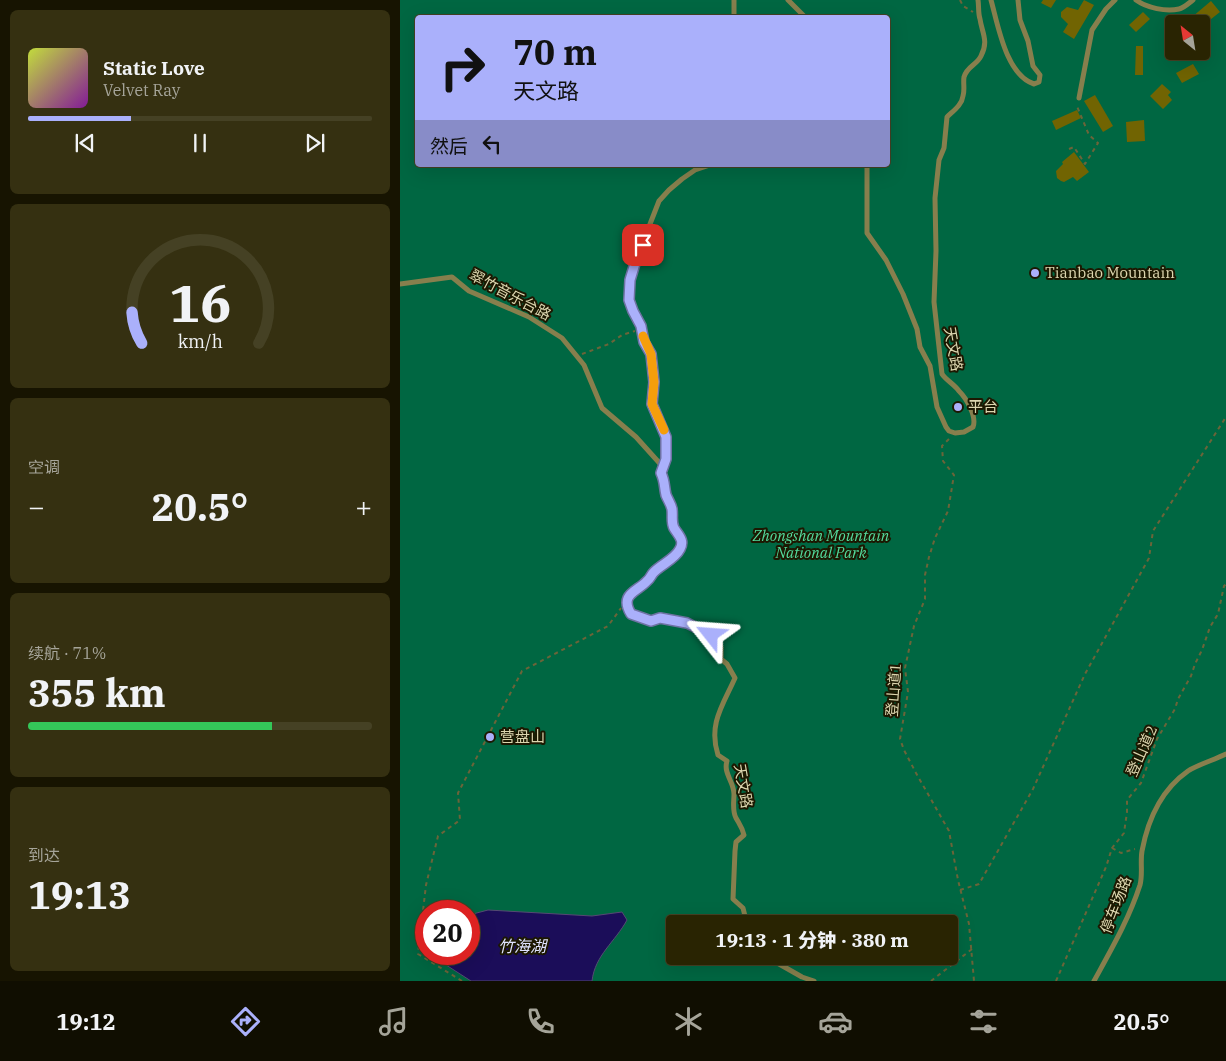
<!DOCTYPE html>
<html lang="zh">
<meta charset="utf-8">
<style>
body{margin:0;font-family:"IBM Plex Serif","Noto Sans SC",serif;background:#353011;color:#f1f3f6;height:100vh;display:flex;flex-direction:column;font-size:19px;white-space:nowrap}
*{box-sizing:border-box;margin:0}
p{font-size:16px;color:#a5a499}
.icon{flex:none;width:28px;height:28px;fill:none;stroke:currentColor;stroke-width:2;stroke-linecap:round;stroke-linejoin:round}
.map{position:relative;flex:1;overflow:hidden}
.panel{display:flex;flex-direction:column;gap:10px;padding:10px;background:#171401;width:400px}
.panel>*{flex:none}
.top-card{position:absolute;left:15px;top:15px;width:475px;height:152px;border-radius:5px;box-shadow:0 5px 20px #0002,0 0 0 1px #454124;background:#aab0fb;color:#111;overflow:hidden}
.needle{width:32px;rotate:330deg}
.tools{position:absolute;left:765px;top:15px;display:grid;gap:10px}
.tools a{display:grid;place-items:center;width:45px;height:45px;border-radius:5px;background:#292402;box-shadow:0 5px 20px #0002,0 0 0 1px #454124;font-size:25px}
.speed{position:absolute;left:15px;top:900px;display:flex;gap:10px;font-size:25px;font-weight:700;text-align:center}
.speed>*{display:grid;place-content:center;width:65px;height:65px;border-radius:50%;background:#292402;box-shadow:0 5px 20px #0002,0 0 0 1px #454124;line-height:1}
.speed .limit{border:8px solid #d22;background:#fff;color:#111}
.pin{position:absolute;display:grid;place-items:center;width:42px;height:42px;color:#fff;margin:-21px;border-radius:10px;box-shadow:0 2px 8px #0006}
.me{position:absolute;width:55px;margin:-28px;rotate:298deg;stroke-linejoin:round;filter:drop-shadow(0 0 4px #0008)}
.turn{display:flex;align-items:center;gap:18px;height:105px;padding:0 15px;font-size:22px}
.turn .icon{width:65px;height:65px;stroke-width:2.5}
.turn b{display:block;font-size:35px;line-height:42px}
.then{display:flex;align-items:center;height:48px;padding:0 15px;background:#0003;gap:10px;font-size:19px}
.big{font-size:38px;font-weight:800;line-height:1.1}
.panel .widget{flex:1;display:flex;flex-direction:column;justify-content:center;gap:8px;min-width:0;padding:0 18px;border-radius:8px;background:#353011}
.panel .dial{align-items:center;gap:0}
.dial svg{height:130px;overflow:visible;fill:none;stroke:#454124;stroke-width:7;stroke-linecap:round;text-anchor:middle}
.dial text{fill:#f1f3f6;stroke:none}
.song{display:flex;align-items:center;gap:15px}
.cover{width:60px;height:60px;border-radius:8px;background:linear-gradient(135deg,hsl(70 70% 55%),hsl(290 70% 35%))}
.played{height:5px;border-radius:2px;background:linear-gradient(90deg,#aab0fb 30%,#454124 30%)}
.keys{display:flex;justify-content:space-around;direction:ltr}
.heat{display:flex;justify-content:space-between;align-items:center;font-size:28px;direction:ltr}
.charge{height:8px;border-radius:4px;background:linear-gradient(90deg,#34c759 71%,#454124 0)}
.trip{position:absolute;left:266px;top:915px;width:292px;height:50px;border-radius:5px;background:#292402;box-shadow:0 5px 20px #0002,0 0 0 1px #454124;font-weight:800;line-height:50px;text-align:center}
.tabs{display:flex;height:80px;justify-content:space-around;align-items:center;background:#100e01;color:#a5a499}
.tabs .icon{width:35px;height:35px}
.tabs .active{color:#aab0fb}
.tabs b{font-size:22px;color:#f1f3f6}
main{display:flex;flex:1;min-height:0}
.map>svg:first-child{display:block}
.green{fill:#006742;fill-rule:evenodd}
.water{fill:#1b0d59;stroke:#554973}
.building{fill:#716402}
.lines{fill:none;stroke-linecap:round;stroke-linejoin:round}
.path{stroke:#6b6439;stroke-width:2;stroke-dasharray:4 4;stroke-linecap:butt}
.lane{stroke:#877f4d;stroke-width:5}
.route-casing{stroke:#6e72a3;stroke-width:12}
.route{stroke:#aab0fb;stroke-width:9}
.slow{stroke:#f59e0b;stroke-width:9}
.poi-dot{fill:#aab0fb;stroke:#1c1801;stroke-width:2}
.labels{text-anchor:middle;stroke-width:4;stroke-linejoin:round;paint-order:stroke}
.poi-label{font-size:15px;fill:#dcd6af;stroke:#1c1801;text-anchor:start}
.street-label{font-size:15px;fill:#dcd6af;stroke:#1c1801}
.park-label{font-size:15px;font-style:italic;fill:#53db9d;stroke:#1c1801}
.water-label{font-size:16px;font-style:italic;fill:#dfe2fe;stroke:#1c1801}
</style>
<main>
<section class="panel">
<div class="widget">
<div class="song"><i class="cover"></i><div><b>Static Love</b><p>Velvet Ray</p></div></div>
<div class="played"></div>
<div class="keys"><svg class="icon" aria-label="previous" viewBox="0 0 24 24"><path d="M18 5L8 12l10 7zM5 5v14"/></svg><svg class="icon" aria-label="pause" viewBox="0 0 24 24"><path d="M8 5v14M16 5v14"/></svg><svg class="icon" aria-label="next" viewBox="0 0 24 24"><path d="M6 5l10 7-10 7zM19 5v14"/></svg></div>
</div>
<div class="widget dial"><svg viewBox="0 0 100 80">
<path d="M14 69A42 42 0 1 1 86 69"/>
<path d="M14 69A42 42 0 0 1 8 50" stroke="#aab0fb"/>
<text x="50" y="56" font-size="32" font-weight="700">16</text>
<text x="50" y="72" font-size="11">km/h</text>
</svg></div>
<div class="widget"><p>空调</p>
<div class="heat"><a>−</a><b class="big">20.5°</b><a>+</a></div>
</div>
<div class="widget"><p>续航 · 71%</p><b class="big">355 km</b><div class="charge"></div></div>
<div class="widget"><p>到达</p><b class="big">19:13</b></div>
</section>
<div class="map">
<svg width="826" height="981" viewBox="0 0 826 981">
<rect width="100%" height="100%" fill="#373002"/>
<path class="green" d="M0 0H826V981H0ZM18 18H488V165H18ZM774 24H801V51H774ZM26 911H69V954H26ZM275 924H550V956H275Z"/>
<path class="water" d="M88 910 192 916 222 912 227 920C215 942 195 955 192 981H71L29 954H69V915Z"/>
<g class="building">
<polygon points="643,0 656,0 651,8 641,3"/>
<polygon points="684,0 694,5 674,39 663,32 668,24 661,17 661,12 667,7 678,10"/>
<polygon points="811,1 820,12 801,27 801,24 798,24 792,17"/>
<polygon points="743,12 750,19 736,32 729,25"/>
<polygon points="736,46 743,46 743,75 735,75"/>
<polygon points="793,64 799,74 782,83 776,73"/>
<polygon points="762,84 771,92 768,95 772,100 763,109 750,96"/>
<polygon points="695,95 713,126 703,132 684,101"/>
<polygon points="677,110 681,118 656,130 652,121"/>
<polygon points="744,120 745,141 727,142 726,122"/>
<polygon points="674,152 689,172 677,181 673,177 664,182 661,181 657,178 656,171 663,164 662,162"/>
</g>
<g class="lines">
<g class="path">
<polyline points="560,0 563,6 573,12"/>
<polyline points="669,149 674,147 685,164 698,143 689,135 676,104"/>
<polyline points="182,354 209,344 222,335 235,331"/>
<polyline points="549,439 542,446 543,461 554,475 548,511 535,538 529,557 525,575 525,599 514,626 505,668 508,692 500,739 504,750 516,773 549,831 558,880 569,924 574,981"/>
<polyline points="712,848 721,853 735,849"/>
<polyline points="560,890 579,884 633,789 685,674 749,558 753,531 826,417"/>
<polyline points="62,981 18,954 26,885 38,836 60,820 58,793 122,671 208,626 221,608"/>
<polyline points="531,981 572,949"/>
<polyline points="656,981 706,867 712,848 724,833 727,812 727,800 741,783 757,739 775,709 778,699 791,676 795,664 802,650 810,627 818,614 824,586 826,584"/>
</g>
<g class="lane">
<polyline points="334,0 334,18"/>
<polyline points="388,0 406,18"/>
<path d="M591 0C598 25 606 75 634 84L639 82 640 75 633 66 628 41 620 20 618 0"/>
<path d="M736 0C747 8 766 12 779 9 784 8 789 3 793 0"/>
<polyline points="679,98 692,30 706,9 715,0"/>
<path d="M310 165 295 170 282 179 269 190 259 201 236 260 230 280 229 299 233 311 241 326 244 342 251 354V370L254 382 252 404 266 437V459L261 473C265 481 264 487 266 495 268 500 271 504 272 509 273 516 271 522 274 528 278 535 284 540 280 549 275 559 262 564 254 572 251 575 250 579 247 581 237 592 219 594 231 614L251 621 260 619 287 623 320 641 321 648V659L327 664 335 678C323 705 308 724 318 755L327 761C323 773 334 782 334 794 334 802 332 811 336 818 340 825 342 827 344 835L336 842 335 851 333 899 343 908 347 924"/>
<path d="M467 165V233L486 260 503 294 517 329 520 347 530 366 537 407 546 427 549 431 555 433 564 432 573 427C577 417 567 399 559 391 554 384 547 381 542 374L534 302 536 251 535 198 539 160 544 148 547 117C553 111 562 105 563 96 565 90 563 83 564 77 567 66 577 65 581 56 589 41 582 33 580 19 578 13 579 6 578 0"/>
<polyline points="0,284 52,277 69,291 129,317 162,338 184,365 202,408 236,437 263,467"/>
<polyline points="365,956 402,977 414,981"/>
<path d="M694 981C711 950 729 919 740 885 743 874 740 862 742 851 748 819 761 790 788 771 799 764 814 760 826 754"/>
</g>
</g>
<g class="lines">
<g class="route-casing">
<path id="route" d="M243 245 236 260 230 280 229 300 233 311 241 326 244 342 251 354 254 382 252 404 266 437V459L261 473C265 481 264 487 266 495 268 500 271 504 272 509 273 516 271 522 274 528 278 535 285 540 280 549 275 559 262 564 254 572 251 575 250 579 247 581 237 592 219 594 231 614L251 621 260 618 287 623 311 635"/>
</g>
<use href="#route" class="route"/>
<polyline class="slow" points="243,336 251,354 254,382 252,404 264,430"/>
</g>
<g class="poi-dot">
<circle cx="635" cy="273" r="5"/>
<circle cx="558" cy="407" r="5"/>
<circle cx="90" cy="737" r="5"/>
</g>
<g class="labels">
<g class="poi-label">
<text x="645" y="278">Tianbao Mountain</text>
<text x="568" y="412">平台</text>
<text x="100" y="742">营盘山</text>
</g>
<g class="street-label">
<text transform="translate(110 295) rotate(28)" y="5">翠竹音乐台路</text>
<text transform="translate(553 349) rotate(80)" y="5">天文路</text>
<text transform="translate(494 690) rotate(-86)" y="5">登山道1</text>
<text transform="translate(742 751) rotate(-66)" y="5">登山道2</text>
<text transform="translate(343 786) rotate(80)" y="5">天文路</text>
<text transform="translate(716 905) rotate(-69)" y="5">停车场路</text>
</g>
<g class="park-label">
<text x="421" y="541">Zhongshan Mountain<tspan x="421" dy="17">National Park</tspan></text>
</g>
<g class="water-label">
<text x="122" y="952">竹海湖</text>
</g>
</g>
</svg>
<div class="tools">
<a><svg class="needle" viewBox="-14 -14 28 28"><path d="M0-13l5 13h-10z" fill="#e53935"/><path d="M0 13l5-13h-10z" fill="#a5a499"/></svg></a>
</div>
<div class="speed"><div class="limit">20</div></div>
<div class="pin" style="left:243px;top:245px;background:#d93025"><svg class="icon" aria-label="arrive" viewBox="0 0 24 24"><path d="M6 21V4h12l-3 4 3 4H6"/></svg></div>
<svg class="me" style="left:311px;top:635px" viewBox="-20 -20 40 40"><path d="M0-17L14 15 0 8-14 15z" fill="#aab0fb" stroke="#fff" stroke-width="4"/></svg>
<div class="trip">19:13 · 1 分钟 · 380 m</div>
<div class="top-card">
<div class="turn"><svg class="icon" aria-label="right" viewBox="0 0 24 24"><path d="M7 20v-9h11M14 6l5 5-5 5"/></svg><div><b>70 m</b>天文路</div></div>
<div class="then">然后<svg class="icon" aria-label="left" viewBox="0 0 24 24"><path d="M17 20v-9H6M10 6l-5 5 5 5"/></svg></div>
</div>
</div>
</main>
<nav class="tabs">
<b>19:12</b>
<svg class="icon active" aria-label="directions" viewBox="0 0 24 24"><path d="M12 3l9 9-9 9-9-9zM9 14v-3h6M13 9l2 2-2 2"/></svg>
<svg class="icon" aria-label="music" viewBox="0 0 24 24"><path d="M9 18V5l10-2v13"/><circle cx="6" cy="18" r="3"/><circle cx="16" cy="16" r="3"/></svg>
<svg class="icon" aria-label="phone" viewBox="0 0 24 24"><path d="M5 4h4l2 5-3 2q2 4 5 5l2-3 5 2v4C11 20 4 13 5 4z"/></svg>
<svg class="icon" aria-label="climate" viewBox="0 0 24 24"><path d="M12 3v18M4 7l16 10M4 17L20 7"/></svg>
<svg class="icon" aria-label="car" viewBox="0 0 24 24"><path d="M5 17H2v-5l4-1 3-4h7l3 4 3 1v5h-3M9 17h6M6 11h13"/><circle cx="7" cy="17" r="2"/><circle cx="17" cy="17" r="2"/></svg>
<svg class="icon" aria-label="filters" viewBox="0 0 24 24"><path d="M4 7h16M4 17h16"/><circle cx="9" cy="7" r="2"/><circle cx="15" cy="17" r="2"/></svg>
<b>20.5°</b>
</nav>
